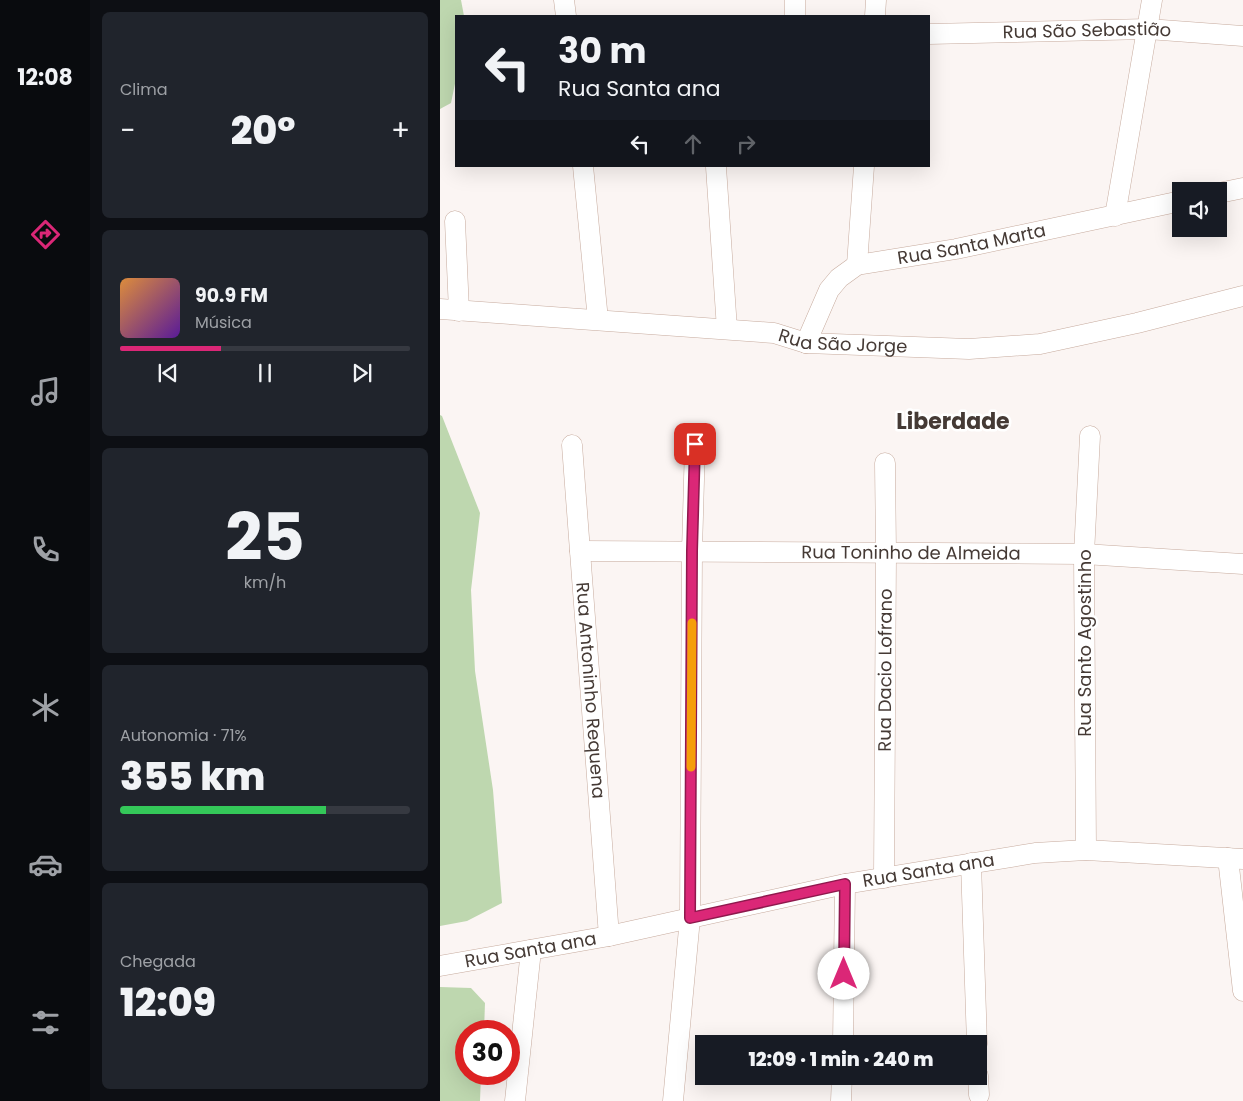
<!DOCTYPE html>
<html lang="pt">
<meta charset="utf-8">
<style>
body{margin:0;font-family:Poppins,sans-serif;background:#20242c;color:#f1f3f6;height:100vh;display:flex;flex-direction:column;font-size:19px;white-space:nowrap}
*{box-sizing:border-box;margin:0}
p{font-size:16px;color:#9ea1a6}
.icon{flex:none;width:28px;height:28px;fill:none;stroke:currentColor;stroke-width:2;stroke-linecap:round;stroke-linejoin:round}
.map{position:relative;flex:1;overflow:hidden}
.drawer{display:flex;flex-direction:column;gap:12px;padding:12px;background:#0d0f14;width:350px}
.drawer>*{flex:none}
.hud{position:absolute;left:15px;top:15px;width:475px;height:152px;border-radius:0px;box-shadow:0 5px 20px #0002;background:#171b24;color:#f1f3f6;overflow:hidden}
.tools{position:absolute;left:732px;top:182px;display:grid;gap:10px}
.tools a{display:grid;place-items:center;width:55px;height:55px;border-radius:0px;background:#171b24;box-shadow:0 5px 20px #0002;font-size:25px}
.speed{position:absolute;left:15px;top:1020px;display:flex;gap:10px;font-size:25px;font-weight:700;text-align:center}
.speed>*{display:grid;place-content:center;width:65px;height:65px;border-radius:50%;background:#171b24;box-shadow:0 5px 20px #0002;line-height:1}
.speed .limit{border:8px solid #d22;background:#fff;color:#111}
.pin{position:absolute;display:grid;place-items:center;width:42px;height:42px;color:#fff;margin:-21px;border-radius:10px;box-shadow:0 2px 8px #0006}
.me{position:absolute;width:55px;margin:-28px;rotate:0deg;stroke-linejoin:round;filter:drop-shadow(0 0 4px #0008)}
.turn{display:flex;align-items:center;gap:18px;height:105px;padding:0 20px;font-size:22px}
.turn .icon{width:65px;height:65px;stroke-width:2.5}
.turn b{display:block;font-size:35px;line-height:42px}
.lanes{display:flex;align-items:center;height:48px;padding:0 20px;background:#0003;justify-content:center;gap:25px;direction:ltr}
.lanes .off{opacity:.35}
.big{font-size:38px;font-weight:800;line-height:1.1}
.drawer .card{flex:1;display:flex;flex-direction:column;justify-content:center;gap:8px;min-width:0;padding:0 18px;border-radius:8px;background:#20242c}
.drawer .dial{align-items:center;gap:0}
.dial b{font-size:65px;line-height:1}
.song{display:flex;align-items:center;gap:15px}
.cover{width:60px;height:60px;border-radius:8px;background:linear-gradient(135deg,hsl(30 70% 55%),hsl(270 70% 35%))}
.played{height:5px;border-radius:2px;background:linear-gradient(90deg,#db2777 35%,#363941 35%)}
.keys{display:flex;justify-content:space-around;direction:ltr}
.heat{display:flex;justify-content:space-between;align-items:center;font-size:28px;direction:ltr}
.charge{height:8px;border-radius:4px;background:linear-gradient(90deg,#34c759 71%,#363941 0)}
.trip{position:absolute;left:255px;top:1035px;width:292px;height:50px;border-radius:0px;background:#171b24;box-shadow:0 5px 20px #0002;font-weight:800;line-height:50px;text-align:center}
main{display:flex;flex:1;min-height:0}
.dock{display:flex;flex-direction:column;width:90px;justify-content:space-around;align-items:center;background:#090b0e;color:#9ea1a6}
.dock .icon{width:35px;height:35px}
.dock .selected{color:#db2777}
.dock b{font-size:22px;color:#f1f3f6}
.map>svg:first-child{display:block}
.green{fill:#bed7af}
.lines{fill:none;stroke-linecap:round;stroke-linejoin:round}
.street-casing{stroke:#c7ab9e;stroke-width:21}
.street{stroke:#fff;stroke-width:20}
.route-casing{stroke:#8e194d;stroke-width:12}
.route{stroke:#db2777;stroke-width:9}
.slow{stroke:#f59e0b;stroke-width:9}
.labels{text-anchor:middle;stroke-width:5;stroke-linejoin:round;paint-order:stroke}
.street-label{font-size:18px;fill:#453a35;stroke:#fff}
.district-label{font-size:22px;font-weight:bold;fill:#453a35;stroke:#fff}
</style>
<main>
<nav class="dock">
<b>12:08</b>
<svg class="icon selected" aria-label="directions" viewBox="0 0 24 24"><path d="M12 3l9 9-9 9-9-9zM9 14v-3h6M13 9l2 2-2 2"/></svg>
<svg class="icon" aria-label="music" viewBox="0 0 24 24"><path d="M9 18V5l10-2v13"/><circle cx="6" cy="18" r="3"/><circle cx="16" cy="16" r="3"/></svg>
<svg class="icon" aria-label="phone" viewBox="0 0 24 24"><path d="M5 4h4l2 5-3 2q2 4 5 5l2-3 5 2v4C11 20 4 13 5 4z"/></svg>
<svg class="icon" aria-label="climate" viewBox="0 0 24 24"><path d="M12 3v18M4 7l16 10M4 17L20 7"/></svg>
<svg class="icon" aria-label="car" viewBox="0 0 24 24"><path d="M5 17H2v-5l4-1 3-4h7l3 4 3 1v5h-3M9 17h6M6 11h13"/><circle cx="7" cy="17" r="2"/><circle cx="17" cy="17" r="2"/></svg>
<svg class="icon" aria-label="filters" viewBox="0 0 24 24"><path d="M4 7h16M4 17h16"/><circle cx="9" cy="7" r="2"/><circle cx="15" cy="17" r="2"/></svg>
</nav>
<section class="drawer">
<div class="card"><p>Clima</p>
<div class="heat"><a>−</a><b class="big">20°</b><a>+</a></div>
</div>
<div class="card">
<div class="song"><i class="cover"></i><div><b>90.9 FM</b><p>Música</p></div></div>
<div class="played"></div>
<div class="keys"><svg class="icon" aria-label="previous" viewBox="0 0 24 24"><path d="M18 5L8 12l10 7zM5 5v14"/></svg><svg class="icon" aria-label="pause" viewBox="0 0 24 24"><path d="M8 5v14M16 5v14"/></svg><svg class="icon" aria-label="next" viewBox="0 0 24 24"><path d="M6 5l10 7-10 7zM19 5v14"/></svg></div>
</div>
<div class="card dial"><b>25</b><p>km/h</p></div>
<div class="card"><p>Autonomia · 71%</p><b class="big">355 km</b><div class="charge"></div></div>
<div class="card"><p>Chegada</p><b class="big">12:09</b></div>
</section>
<div class="map">
<svg width="803" height="1101" viewBox="0 0 803 1101">
<rect width="100%" height="100%" fill="#fbf5f3"/>
<g class="green">
<polygon points="0,0 21,0 24,16 16,16 16,79 11,103 0,109"/>
<polygon points="0,415 2,416 40,513 31,590 35,671 53,790 62,903 27,921 0,926"/>
<polygon points="0,987 31,988 45,1003 44,1031 26,1031 26,1074 41,1074 40,1101 0,1101"/>
</g>
<g class="lines">
<g class="street-casing">
<g id="street">
<polyline points="124,0 126,16"/>
<polyline points="355,0 355,16"/>
<polyline points="435,16 436,0"/>
<path id="s1" d="M489 34 708 29 803 36"/>
<polyline points="143,166 158,320"/>
<polyline points="276,167 287,329"/>
<polyline points="779,193 803,188"/>
<polyline points="675,216 712,0"/>
<polyline points="15,221 19,311"/>
<polyline points="417,265 424,166"/>
<path id="s2" d="M0 309 334 333 366 343 529 349 600 344 697 323 803 296"/>
<path id="s3" d="M366 343 389 290 399 278 417 265 516 249 741 201"/>
<path id="s4" d="M132 445 169 936"/>
<path id="s5" d="M140 551 644 554 803 564"/>
<polyline points="646,850 644,554 650,436"/>
<polyline points="788,858 803,991"/>
<polyline points="531,863 537,1044"/>
<path id="s6" d="M444 878 446 553 445 463"/>
<path id="s7" d="M0 966 169 936 405 884 595 853 646 850 803 859"/>
<polyline points="403,1044 405,884"/>
<polyline points="538,1076 539,1095"/>
<polyline points="75,1101 91,950"/>
<polyline points="233,1101 250,918 252,551 255,444"/>
<polyline points="401,1101 402,1076"/>
</g>
</g>
<use href="#street" class="street"/>
</g>
<g class="lines">
<g class="route-casing">
<polyline id="route" points="255,444 252,551 250,918 405,884 404,974"/>
</g>
<use href="#route" class="route"/>
<polyline class="slow" points="251,767 252,623"/>
</g>
<g class="labels">
<g class="street-label">
<text dy="6" stroke="none"><textPath href="#s1" startOffset="158">Rua São Sebastião</textPath></text>
<text dy="6" stroke="none"><textPath href="#s3" startOffset="212">Rua Santa Marta</textPath></text>
<text dy="6" stroke="none"><textPath href="#s2" startOffset="405">Rua São Jorge</textPath></text>
<text dy="6" stroke="none"><textPath href="#s5" startOffset="331">Rua Toninho de Almeida</textPath></text>
<text transform="translate(645 643) rotate(-90)" y="6">Rua Santo Agostinho</text>
<text dy="6" stroke="none"><textPath href="#s6" startOffset="208">Rua Dacio Lofrano</textPath></text>
<text dy="6" stroke="none"><textPath href="#s4" startOffset="246">Rua Antoninho Requena</textPath></text>
<text dy="6" stroke="none"><textPath href="#s7" startOffset="498">Rua Santa ana</textPath></text>
<text dy="6" stroke="none"><textPath href="#s7" startOffset="92">Rua Santa ana</textPath></text>
</g>
<g class="district-label">
<text x="513" y="429">Liberdade</text>
</g>
</g>
</svg>
<div class="tools">
<a><svg class="icon" aria-label="sound" viewBox="0 0 24 24"><path d="M4 9h4l5-4v14l-5-4H4zM17 9q2 3 0 6"/></svg></a>
</div>
<div class="speed"><div class="limit">30</div></div>
<div class="pin" style="left:255px;top:444px;background:#d93025"><svg class="icon" aria-label="arrive" viewBox="0 0 24 24"><path d="M6 21V4h12l-3 4 3 4H6"/></svg></div>
<svg class="me" style="left:404px;top:974px" viewBox="-20 -20 40 40"><circle r="19" fill="#fff"/><path d="M0-13L10 11 0 6-10 11z" fill="#db2777"/></svg>
<div class="trip">12:09 · 1 min · 240 m</div>
<div class="hud">
<div class="turn"><svg class="icon" aria-label="left" viewBox="0 0 24 24"><path d="M17 20v-9H6M10 6l-5 5 5 5"/></svg><div><b>30 m</b>Rua Santa ana</div></div>
<div class="lanes"><svg class="icon" aria-label="left" viewBox="0 0 24 24"><path d="M17 20v-9H6M10 6l-5 5 5 5"/></svg><svg class="icon off" aria-label="ahead" viewBox="0 0 24 24"><path d="M12 20V5M6 11l6-6 6 6"/></svg><svg class="icon off" aria-label="right" viewBox="0 0 24 24"><path d="M7 20v-9h11M14 6l5 5-5 5"/></svg></div>
</div>
</div>
</main>
